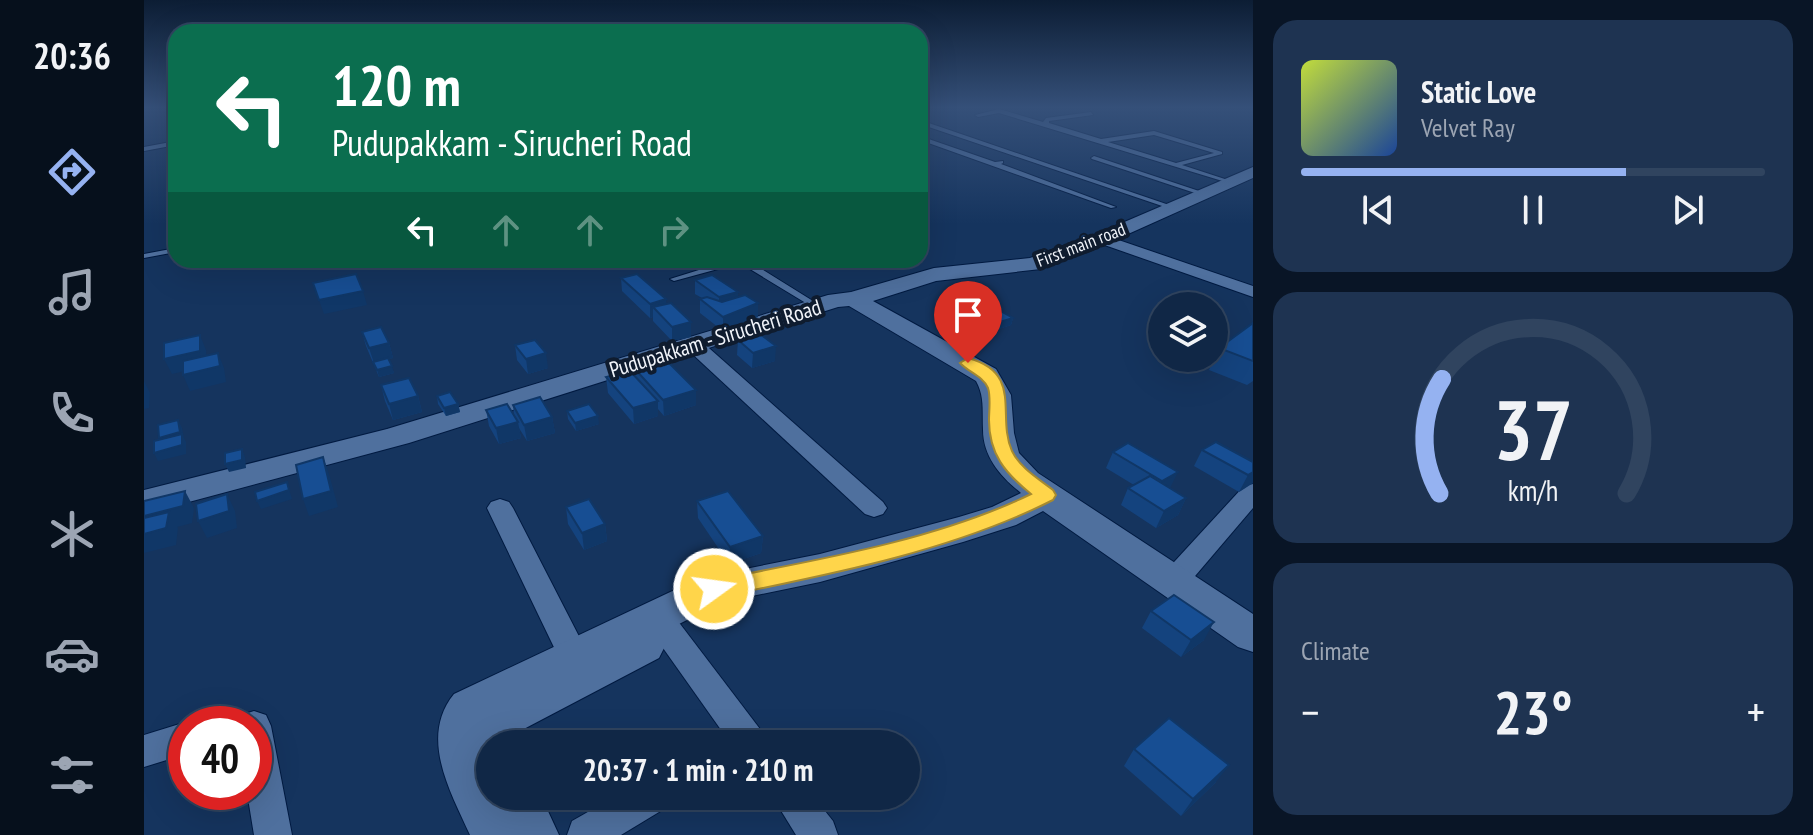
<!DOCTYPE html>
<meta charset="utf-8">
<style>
body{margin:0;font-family:"PT Sans Narrow",sans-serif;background:#1e3351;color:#f1f3f6;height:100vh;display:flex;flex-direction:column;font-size:30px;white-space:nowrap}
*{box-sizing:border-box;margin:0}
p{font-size:26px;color:#9ca5b3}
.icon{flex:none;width:44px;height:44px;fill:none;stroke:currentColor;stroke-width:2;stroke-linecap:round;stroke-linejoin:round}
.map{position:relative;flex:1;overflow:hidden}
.panel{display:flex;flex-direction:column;gap:20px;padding:20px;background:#091526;width:560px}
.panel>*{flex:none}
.top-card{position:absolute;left:24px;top:24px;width:760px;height:244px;border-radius:24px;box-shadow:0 8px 32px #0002,0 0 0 2px #30445f;background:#0b6e4f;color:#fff;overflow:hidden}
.buttons{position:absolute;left:1004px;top:292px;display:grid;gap:16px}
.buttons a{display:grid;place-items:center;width:80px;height:80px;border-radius:50%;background:#102746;box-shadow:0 8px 32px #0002,0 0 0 2px #30445f;font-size:40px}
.speed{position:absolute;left:24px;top:706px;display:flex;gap:16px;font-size:40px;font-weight:700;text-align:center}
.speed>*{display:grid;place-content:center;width:104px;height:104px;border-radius:50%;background:#102746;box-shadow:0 8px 32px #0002,0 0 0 2px #30445f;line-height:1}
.speed .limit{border:12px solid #d22;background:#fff;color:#111}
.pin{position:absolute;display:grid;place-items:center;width:68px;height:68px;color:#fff;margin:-82px -34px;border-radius:50% 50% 50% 0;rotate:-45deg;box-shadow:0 0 8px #0007}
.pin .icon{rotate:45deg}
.me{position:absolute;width:88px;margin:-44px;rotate:76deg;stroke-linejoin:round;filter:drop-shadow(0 0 6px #0008)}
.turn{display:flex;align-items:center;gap:28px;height:168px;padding:0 32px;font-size:36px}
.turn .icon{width:104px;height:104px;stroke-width:2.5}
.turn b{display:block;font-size:56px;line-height:68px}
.lanes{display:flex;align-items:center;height:76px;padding:0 32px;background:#0003;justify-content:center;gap:40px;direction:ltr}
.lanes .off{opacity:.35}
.big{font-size:60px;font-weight:700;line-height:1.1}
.panel .tile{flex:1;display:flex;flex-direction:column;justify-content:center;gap:12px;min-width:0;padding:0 28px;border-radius:24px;background:#1e3351}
.panel .dial{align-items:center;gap:0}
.dial svg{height:208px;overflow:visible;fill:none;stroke:#30445f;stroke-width:7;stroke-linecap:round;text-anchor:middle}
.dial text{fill:#f1f3f6;stroke:none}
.song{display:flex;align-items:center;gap:24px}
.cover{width:96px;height:96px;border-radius:12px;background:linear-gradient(135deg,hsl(70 70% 55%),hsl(220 70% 35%))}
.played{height:8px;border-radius:4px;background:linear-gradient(90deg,#95b2f1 70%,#30445f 70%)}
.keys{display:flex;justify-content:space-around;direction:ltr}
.heat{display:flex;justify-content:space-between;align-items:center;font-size:44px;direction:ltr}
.trip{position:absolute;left:332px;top:730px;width:444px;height:80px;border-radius:40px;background:#102746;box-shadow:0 8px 32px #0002,0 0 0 2px #30445f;font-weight:700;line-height:80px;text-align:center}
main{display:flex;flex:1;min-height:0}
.menu{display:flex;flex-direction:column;width:144px;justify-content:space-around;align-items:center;background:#06101c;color:#9ca5b3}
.menu .icon{width:56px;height:56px}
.menu .current{color:#95b2f1}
.menu b{font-size:36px;color:#f1f3f6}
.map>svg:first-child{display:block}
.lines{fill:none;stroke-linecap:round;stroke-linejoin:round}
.lane-casing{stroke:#001a41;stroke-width:2}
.street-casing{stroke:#001a41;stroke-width:2}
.secondary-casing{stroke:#001a41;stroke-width:2}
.lane{fill:#4f709e;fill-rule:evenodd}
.street{fill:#4f709e;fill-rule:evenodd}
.secondary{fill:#4f709e;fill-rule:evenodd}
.wall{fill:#14437e}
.shaded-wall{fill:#103767}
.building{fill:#174e93;stroke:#103767;stroke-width:2}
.route{fill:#ffd54a;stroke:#a68a30;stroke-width:2}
.labels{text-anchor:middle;stroke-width:8;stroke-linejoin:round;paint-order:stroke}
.far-street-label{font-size:18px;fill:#f1f4fa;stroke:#0f1c2f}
.street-label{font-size:22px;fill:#f1f4fa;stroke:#0f1c2f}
</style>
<main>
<nav class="menu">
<b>20:36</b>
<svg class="icon current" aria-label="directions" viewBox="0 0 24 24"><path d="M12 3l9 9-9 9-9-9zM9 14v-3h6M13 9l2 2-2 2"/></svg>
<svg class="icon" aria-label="music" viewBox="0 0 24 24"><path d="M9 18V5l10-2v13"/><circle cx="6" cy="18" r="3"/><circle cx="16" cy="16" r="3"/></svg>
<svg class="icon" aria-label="phone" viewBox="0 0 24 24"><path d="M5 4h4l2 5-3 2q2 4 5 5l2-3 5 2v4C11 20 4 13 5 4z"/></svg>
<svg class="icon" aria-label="climate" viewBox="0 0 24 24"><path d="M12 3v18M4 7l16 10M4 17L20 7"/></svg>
<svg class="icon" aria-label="car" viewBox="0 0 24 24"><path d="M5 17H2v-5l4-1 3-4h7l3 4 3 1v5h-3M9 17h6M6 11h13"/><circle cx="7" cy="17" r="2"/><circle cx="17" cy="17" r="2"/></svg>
<svg class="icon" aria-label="filters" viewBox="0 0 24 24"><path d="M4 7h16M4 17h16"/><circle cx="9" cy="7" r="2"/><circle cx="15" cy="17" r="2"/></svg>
</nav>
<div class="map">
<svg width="1109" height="835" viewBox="0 0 1109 835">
<rect width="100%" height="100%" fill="#15345e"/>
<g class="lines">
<g class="lane-casing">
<g id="lane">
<path d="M855 109 899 122 902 118 947 112 949 115 905 121V123L957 139 1010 131 1078 152V154L1038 165 1090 182 1085 183 855 113 834 117 831 115ZM1010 135 1070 153 1032 163 964 142Z"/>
<polygon points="776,120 1031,207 1032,208 1027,209 776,124"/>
<polygon points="776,136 851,162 859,161 859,163 857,164 972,207 967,208 776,140"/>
<polygon points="32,141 32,145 0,151 0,147"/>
<polygon points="950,156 1061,193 1062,194 1057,195 948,159 947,158"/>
<polygon points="32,248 32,252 0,258 0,254"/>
<polygon points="587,260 603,260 677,306 673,309 670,308 596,263 530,281 526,279"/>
</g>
</g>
<g class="street-casing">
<g id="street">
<polygon points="957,234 1109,286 1109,297 952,242 949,239"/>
<polygon points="550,339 557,341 739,502 743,508 739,514 730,517 721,514 543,349 540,345"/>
<polygon points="1109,484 1109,508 1040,589 1030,592 1020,589 1016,581 1020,573 1100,486"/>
<polygon points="356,499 365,502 369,508 441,648 446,657 441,666 430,670 419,666 343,508 347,502"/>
<polygon points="513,604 524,608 619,733 624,744 587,744 502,624 498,616 502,608"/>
<polygon points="110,711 122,715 127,726 148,835 110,835 103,792 110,792 110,724 94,724 98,715"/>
<polygon points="42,722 47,724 42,724 42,754 0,767 0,735"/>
<polygon points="472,796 525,796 520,809 477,835 423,835 428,821"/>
<polygon points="628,796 669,796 689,821 694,835 652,835"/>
</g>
</g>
<g class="secondary-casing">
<path id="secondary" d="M1109 167V178L964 243 897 269 792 281 729 301 852 369 867 395 870 433 875 453 894 473 1109 614V652L1094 647 899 511 872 525 819 542 676 582 579 602 515 634 521 646 515 658 376 731 371 736 372 744H346V796H397L415 835H326C306 791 275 737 310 694L556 578 676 554 815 517 848 507 877 493C857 477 839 457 839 430 838 412 841 397 832 381L705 306 694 307 265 443 0 514V490L243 429 684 295 707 292 790 268 886 258 950 235Z"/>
</g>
<use href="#lane" class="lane"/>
<use href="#street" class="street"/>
<use href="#secondary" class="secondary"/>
</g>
<g class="wall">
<polygon points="477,278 522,299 522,304 547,322 547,337 528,341 509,321 509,317 506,318 478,291"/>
<polygon points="551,280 594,297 614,303 614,317 579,331 556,313 556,299 558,298 551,294"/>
<polygon points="824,301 850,306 850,308 869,318 867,325 855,329 837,319 838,316 822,308"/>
<polygon points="1109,323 1109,381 1103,385 1065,370 1075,348"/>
<polygon points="218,332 245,343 249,358 244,359 250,373 235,377 222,346"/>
<polygon points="594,340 631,361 608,368 593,355"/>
<polygon points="371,345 404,368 384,374 373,360"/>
<polygon points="491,369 552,405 520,416 514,409 514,416 490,424 464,393 462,377 491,377"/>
<polygon points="237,385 274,396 278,412 249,420 241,401"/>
<polygon points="293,396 314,404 316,412 302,416 294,404"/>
<polygon points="369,405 408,417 411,433 383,441 375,428 377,438 355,444 345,426 342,410 370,416"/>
<polygon points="423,411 455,424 432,431 424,419"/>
<polygon points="984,443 1026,488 1042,498 1034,515 1012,528 977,505 984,488 990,485 962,468 969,452"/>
<polygon points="1058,450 1109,462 1109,483 1095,492 1050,466"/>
<polygon points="553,501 619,536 617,553 585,564 554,518"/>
<polygon points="422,507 461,524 463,541 440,550 424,524"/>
<polygon points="1007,611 1060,640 1037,657 998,628"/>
<polygon points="990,749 1072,782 1037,816 980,766"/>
</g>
<g class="shaded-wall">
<polygon points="779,244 777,256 776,257 776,245"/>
<polygon points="219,291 223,305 180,314 175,300"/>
<polygon points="594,292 594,306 575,310 575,297"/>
<polygon points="522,299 523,313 509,307 509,317 506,318 506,304"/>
<polygon points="614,303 614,317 579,331 579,317"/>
<polygon points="869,318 867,325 855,329 856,322"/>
<polygon points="547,322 547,337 528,341 528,327"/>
<polygon points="56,335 62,350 63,366 28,374 20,359"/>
<polygon points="245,343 249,358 230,363 225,348"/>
<polygon points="632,346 631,361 608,368 609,353"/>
<polygon points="74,353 80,368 82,382 46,391 39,375"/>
<polygon points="402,353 404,368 384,374 382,359"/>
<polygon points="248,366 250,373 235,377 233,370"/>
<polygon points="0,381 6,393 5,408 0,409"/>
<polygon points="552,390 552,405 520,416 519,400"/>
<polygon points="274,396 278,412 249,420 245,404"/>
<polygon points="514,401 514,416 490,424 489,408"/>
<polygon points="314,404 316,412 302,416 300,408"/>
<polygon points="454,416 455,424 432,431 431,423"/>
<polygon points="408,417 411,433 383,441 380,425"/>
<polygon points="34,420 38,428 40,438 42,442 42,454 14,461 10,453 19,446 15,438"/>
<polygon points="374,422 377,438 355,444 352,428"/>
<polygon points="98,449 101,457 102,468 85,472 81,464"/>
<polygon points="179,457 185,474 194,507 165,516 159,499"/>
<polygon points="1034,472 1026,488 1010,497 1018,481"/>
<polygon points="1109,472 1109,483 1095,492 1104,475"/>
<polygon points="143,482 148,499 117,509 113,501"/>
<polygon points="41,491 50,508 48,523 33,527 34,528 32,545 0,553 0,516"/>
<polygon points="83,494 91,511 93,528 63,538 54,521"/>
<polygon points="1042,498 1034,515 1012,528 1020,511"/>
<polygon points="461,524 463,541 440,550 438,533"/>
<polygon points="619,536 617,553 585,564 586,547"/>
<polygon points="1070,622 1060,640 1037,657 1047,640"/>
<polygon points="1085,765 1072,782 1037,816 1049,799"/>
</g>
<g class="building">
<polygon points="212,274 219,291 175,300 169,283"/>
<polygon points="493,274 522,299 506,304 477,278"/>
<polygon points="568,275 594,292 575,297 551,280"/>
<polygon points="601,295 614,303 579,317 556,299 563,297 578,302"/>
<polygon points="835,297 850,306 839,309 824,301"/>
<polygon points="527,303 547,322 528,327 509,307"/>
<polygon points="851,308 869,318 856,322 839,312"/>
<polygon points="1109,323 1109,361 1075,348"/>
<polygon points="237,327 245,343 225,348 218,332"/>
<polygon points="616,334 632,346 609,353 594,340"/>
<polygon points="56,335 56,351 20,359 20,343"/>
<polygon points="391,340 402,353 382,359 371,345"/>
<polygon points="74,353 76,366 39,375 39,361"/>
<polygon points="244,358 248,366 233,370 229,362"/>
<polygon points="522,360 552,390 519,400 491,369"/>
<polygon points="486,371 514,401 489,408 462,377"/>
<polygon points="265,378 274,396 245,404 237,385"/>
<polygon points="306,392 314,404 300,408 293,396"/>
<polygon points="396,397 408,417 380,425 369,405"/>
<polygon points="363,404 374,422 352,428 342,410"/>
<polygon points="445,404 454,416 431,423 423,411"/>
<polygon points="34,420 36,432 15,438 14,425"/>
<polygon points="38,434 38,445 10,453 10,441"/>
<polygon points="1072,442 1109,462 1109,472 1104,475 1058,450"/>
<polygon points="984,443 1034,472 1018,481 969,452"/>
<polygon points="98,449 98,460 81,464 81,453"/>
<polygon points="179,457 187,491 159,499 152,465"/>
<polygon points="1006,476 1042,498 1020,511 984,488"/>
<polygon points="143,482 145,490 113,501 111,492"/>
<polygon points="41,491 39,506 0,516 0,501"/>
<polygon points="584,491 619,536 586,547 553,501"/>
<polygon points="83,494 85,511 54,521 52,504"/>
<polygon points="445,499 461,524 438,533 422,507"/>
<polygon points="25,512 22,528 0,534 0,518"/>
<polygon points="1030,595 1070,622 1047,640 1007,611"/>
<polygon points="1025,718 1085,765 1049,799 990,749"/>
</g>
<linearGradient id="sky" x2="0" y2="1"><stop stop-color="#0c1d34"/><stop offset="0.48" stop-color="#355079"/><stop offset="1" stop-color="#355079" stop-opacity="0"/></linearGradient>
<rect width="1109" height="224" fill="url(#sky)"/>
<path class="route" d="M824 358C880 373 852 416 868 451 876 468 895 479 909 490L912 495 909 500C806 552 683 575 570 598L562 596 559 589 562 583 570 580C673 560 793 540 887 494 861 473 845 454 845 420 845 411 847 397 844 388 839 376 824 372 816 363Z"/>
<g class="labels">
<g class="far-street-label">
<text transform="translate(937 245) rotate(-21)" y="6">First main road</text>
</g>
<g class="street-label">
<text transform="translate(571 338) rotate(-17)" y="8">Pudupakkam - Sirucheri Road</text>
</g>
</g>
</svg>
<div class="buttons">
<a><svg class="icon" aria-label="layers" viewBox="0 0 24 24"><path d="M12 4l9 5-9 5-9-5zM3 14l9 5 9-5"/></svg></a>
</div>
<div class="speed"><div class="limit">40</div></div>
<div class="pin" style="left:824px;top:363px;background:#d93025"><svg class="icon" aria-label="arrive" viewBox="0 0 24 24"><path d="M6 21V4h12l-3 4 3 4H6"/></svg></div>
<svg class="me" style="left:570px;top:589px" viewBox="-20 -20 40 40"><circle r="17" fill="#ffd54a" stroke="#fff" stroke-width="3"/><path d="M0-11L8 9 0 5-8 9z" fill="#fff"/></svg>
<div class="trip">20:37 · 1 min · 210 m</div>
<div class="top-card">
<div class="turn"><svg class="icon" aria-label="left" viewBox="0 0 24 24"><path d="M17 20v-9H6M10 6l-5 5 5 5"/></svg><div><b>120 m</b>Pudupakkam - Sirucheri Road</div></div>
<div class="lanes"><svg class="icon" aria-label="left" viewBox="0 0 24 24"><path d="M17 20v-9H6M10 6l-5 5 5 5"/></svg><svg class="icon off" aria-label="ahead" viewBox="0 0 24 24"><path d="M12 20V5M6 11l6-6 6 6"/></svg><svg class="icon off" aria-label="ahead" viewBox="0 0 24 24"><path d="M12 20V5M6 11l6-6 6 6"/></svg><svg class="icon off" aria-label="right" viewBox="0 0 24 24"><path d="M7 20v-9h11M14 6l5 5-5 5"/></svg></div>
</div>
</div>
<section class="panel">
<div class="tile">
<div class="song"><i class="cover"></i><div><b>Static Love</b><p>Velvet Ray</p></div></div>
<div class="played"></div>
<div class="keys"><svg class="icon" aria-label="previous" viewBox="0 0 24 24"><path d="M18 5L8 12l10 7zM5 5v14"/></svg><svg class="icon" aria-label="pause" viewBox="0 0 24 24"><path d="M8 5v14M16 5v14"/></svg><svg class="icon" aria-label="next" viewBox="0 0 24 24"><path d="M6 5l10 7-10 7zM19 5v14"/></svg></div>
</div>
<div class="tile dial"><svg viewBox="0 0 100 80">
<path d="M14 69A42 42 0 1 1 86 69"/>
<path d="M14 69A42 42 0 0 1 15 25" stroke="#95b2f1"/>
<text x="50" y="56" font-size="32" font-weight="700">37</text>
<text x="50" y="72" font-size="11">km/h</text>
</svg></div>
<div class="tile"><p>Climate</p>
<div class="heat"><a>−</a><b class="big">23°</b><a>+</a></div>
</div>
</section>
</main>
